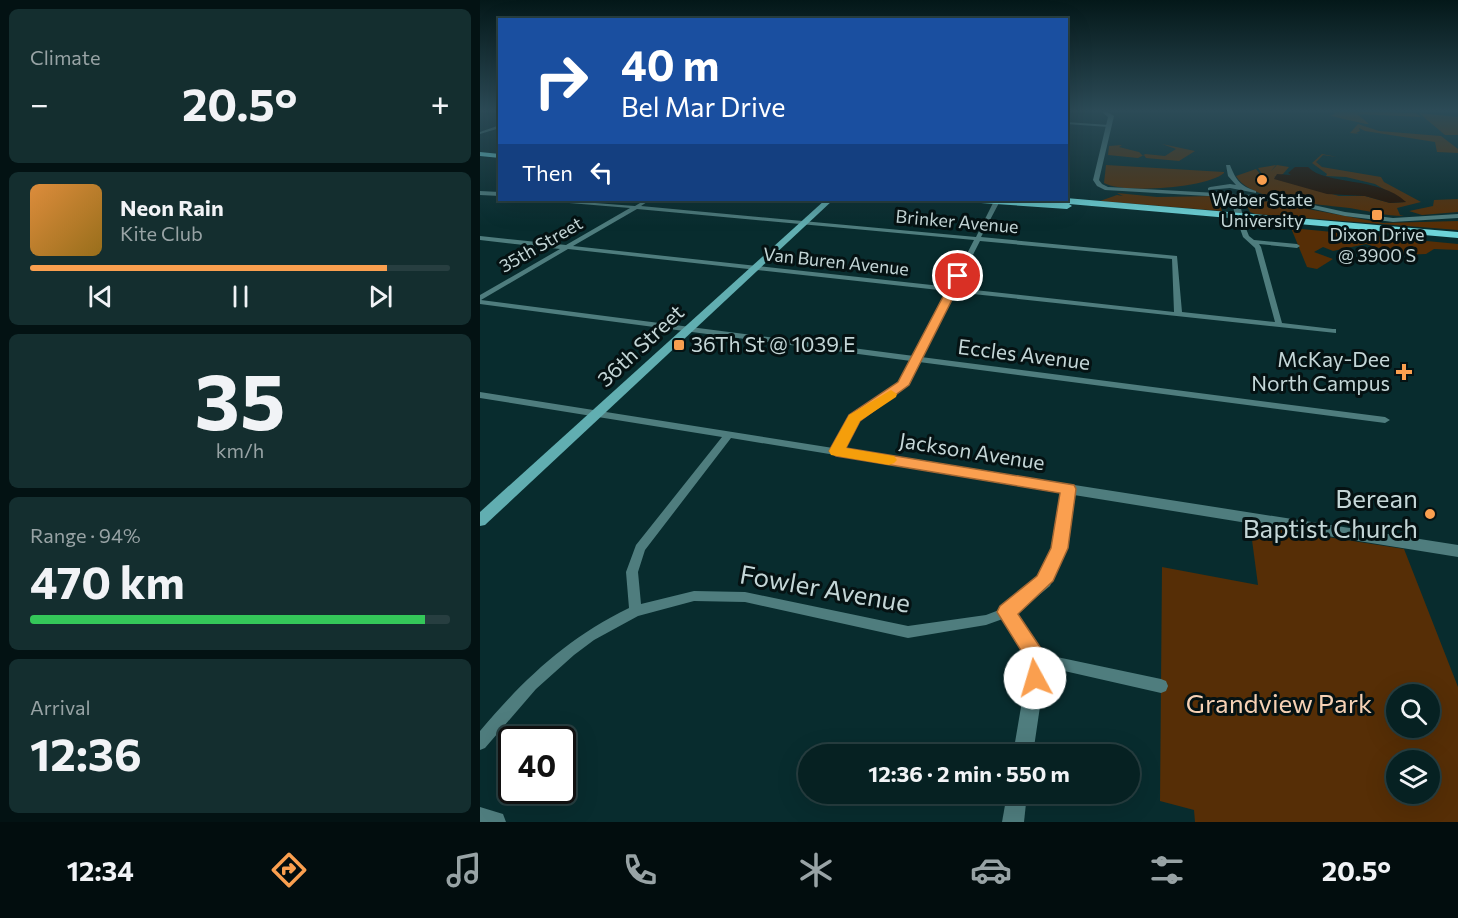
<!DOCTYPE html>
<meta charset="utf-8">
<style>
body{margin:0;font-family:Commissioner,sans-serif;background:#142e2f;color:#f1f3f6;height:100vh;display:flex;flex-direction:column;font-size:22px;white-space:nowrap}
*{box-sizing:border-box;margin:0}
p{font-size:20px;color:#98a3a5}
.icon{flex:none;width:33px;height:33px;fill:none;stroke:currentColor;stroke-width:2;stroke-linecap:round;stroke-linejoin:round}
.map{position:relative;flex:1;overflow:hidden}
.sheet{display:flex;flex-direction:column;gap:9px;padding:9px;background:#031213;width:480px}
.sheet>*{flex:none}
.hud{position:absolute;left:18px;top:18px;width:570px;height:183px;border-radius:0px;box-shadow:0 6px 24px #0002,0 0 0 2px #273e40;background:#1a4fa0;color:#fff;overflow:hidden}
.controls{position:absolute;left:906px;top:684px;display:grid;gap:12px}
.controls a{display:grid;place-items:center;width:54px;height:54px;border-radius:50%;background:#062122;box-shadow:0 6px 24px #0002,0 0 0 2px #273e40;font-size:30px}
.speed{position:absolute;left:18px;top:726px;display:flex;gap:12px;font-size:30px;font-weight:700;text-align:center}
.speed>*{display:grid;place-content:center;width:78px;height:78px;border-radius:50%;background:#062122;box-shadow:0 6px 24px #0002,0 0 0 2px #273e40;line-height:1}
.speed .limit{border:3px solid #111;border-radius:9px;background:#fff;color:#111}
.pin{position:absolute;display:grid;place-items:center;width:51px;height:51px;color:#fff;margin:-26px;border:3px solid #fff;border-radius:50%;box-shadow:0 2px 6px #0007}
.me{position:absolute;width:66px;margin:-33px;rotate:354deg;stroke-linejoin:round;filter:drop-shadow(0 0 4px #0008)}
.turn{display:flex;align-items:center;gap:21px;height:126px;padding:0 24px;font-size:27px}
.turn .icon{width:78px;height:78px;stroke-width:2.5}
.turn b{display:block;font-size:42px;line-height:51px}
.then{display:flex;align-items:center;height:57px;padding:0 24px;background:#0003;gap:12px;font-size:22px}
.big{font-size:45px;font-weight:700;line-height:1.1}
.sheet .tile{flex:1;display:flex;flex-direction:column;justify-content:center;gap:9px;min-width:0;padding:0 21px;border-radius:9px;background:#142e2f}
.sheet .dial{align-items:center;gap:0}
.dial b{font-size:78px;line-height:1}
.song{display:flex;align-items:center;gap:18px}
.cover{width:72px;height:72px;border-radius:9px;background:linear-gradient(135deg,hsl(30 70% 55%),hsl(40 70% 35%))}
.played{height:6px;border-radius:3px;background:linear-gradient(90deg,#fa9f4f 85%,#273e40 85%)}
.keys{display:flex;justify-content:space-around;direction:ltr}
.heat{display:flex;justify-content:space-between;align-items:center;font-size:33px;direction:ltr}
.charge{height:9px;border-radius:4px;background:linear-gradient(90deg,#34c759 94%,#273e40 0)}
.trip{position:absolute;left:318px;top:744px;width:342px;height:60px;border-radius:30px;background:#062122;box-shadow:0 6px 24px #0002,0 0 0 2px #273e40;font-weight:700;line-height:60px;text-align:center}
.tab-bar{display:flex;height:96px;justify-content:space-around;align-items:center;background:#020d0e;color:#98a3a5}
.tab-bar .icon{width:42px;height:42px}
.tab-bar .current{color:#fa9f4f}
.tab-bar b{font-size:27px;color:#f1f3f6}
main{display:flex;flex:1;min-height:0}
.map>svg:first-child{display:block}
.green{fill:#562e06;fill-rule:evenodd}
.water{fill:#241001}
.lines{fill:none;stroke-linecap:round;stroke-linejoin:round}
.minor{fill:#4f7d7e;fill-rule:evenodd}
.tertiary{fill:#4f7d7e;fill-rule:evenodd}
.secondary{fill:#61aeb1;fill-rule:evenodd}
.primary{fill:#6ed4d8;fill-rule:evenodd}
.route{fill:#fa9f4f;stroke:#a26733;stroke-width:1.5}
.slow{fill:#f59e0b}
.poi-dot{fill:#fa9f4f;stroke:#051213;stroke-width:2}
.labels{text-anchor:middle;stroke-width:6;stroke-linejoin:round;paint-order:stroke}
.far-poi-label{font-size:18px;fill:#c4d6d7;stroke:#051213}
.far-street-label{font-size:18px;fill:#c4d6d7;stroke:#051213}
.poi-label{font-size:21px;fill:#c4d6d7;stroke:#051213;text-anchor:start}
.street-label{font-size:21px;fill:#c4d6d7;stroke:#051213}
.near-poi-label{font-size:26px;fill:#c4d6d7;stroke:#051213;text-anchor:end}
.near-street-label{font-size:26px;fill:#c4d6d7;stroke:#051213}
.near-park-label{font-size:26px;fill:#f6d1b4;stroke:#051213}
</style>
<main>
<section class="sheet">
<div class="tile"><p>Climate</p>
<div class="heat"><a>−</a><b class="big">20.5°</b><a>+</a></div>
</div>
<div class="tile">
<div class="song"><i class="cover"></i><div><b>Neon Rain</b><p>Kite Club</p></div></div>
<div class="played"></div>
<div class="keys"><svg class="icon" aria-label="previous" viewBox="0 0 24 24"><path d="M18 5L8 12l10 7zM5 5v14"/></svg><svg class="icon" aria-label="pause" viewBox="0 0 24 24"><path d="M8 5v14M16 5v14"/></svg><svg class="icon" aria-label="next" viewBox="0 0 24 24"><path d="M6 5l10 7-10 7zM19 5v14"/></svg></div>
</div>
<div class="tile dial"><b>35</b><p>km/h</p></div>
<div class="tile"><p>Range · 94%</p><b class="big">470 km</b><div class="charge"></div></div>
<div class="tile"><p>Arrival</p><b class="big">12:36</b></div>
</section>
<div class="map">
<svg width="978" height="822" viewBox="0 0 978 822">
<rect width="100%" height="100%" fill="#082c2e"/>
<g class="green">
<polygon points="853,111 936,113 941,117 877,114 889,124 886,124 851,116 855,113"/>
<polygon points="939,113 978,117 978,135 965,135"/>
<polygon points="878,124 899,131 961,136 978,149 978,153 957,152 955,142 885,131 879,128 880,131 876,133 880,134 870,133"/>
<polygon points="682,144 715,151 699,161 666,158 664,155 658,158 628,155 629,146 642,145 639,147 659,152 663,156 665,154 685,156 696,149"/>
<path d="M842 154 857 157 843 155 836 162 842 167 901 177 904 182 941 202 917 208 920 215 924 216C904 216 894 212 875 209 846 204 771 203 756 176L776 169 780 174 778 183 782 187 780 180 782 174 778 168 796 165 791 171 797 165 809 167 803 174 794 177 859 196H885L910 203 926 202 895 184 866 177 846 176 847 174 832 163Z"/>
<path d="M626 165 744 172V173C727 188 643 194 624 183Z"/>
<polygon points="637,193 677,197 737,196 745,202 747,210 739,198 742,211 620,201 637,195 643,196"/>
<polygon points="774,199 903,223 978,221 978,230 775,214 770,212 765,202"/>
<polygon points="978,199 978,212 942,215 929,211 953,206 954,200"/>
<polygon points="811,228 978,244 978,250 954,249 946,254 921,255 886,244 853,251 843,247 834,252 853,259 837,269 827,267"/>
<path d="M770 525 924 549 978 687V822H715L714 810 680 801 682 567 778 585ZM916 694H950V728H916ZM916 760H950V794H916Z"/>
</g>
<path class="water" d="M815 167H828C846 186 899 176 926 202L910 203 885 196 847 194 794 179 797 174 811 175 808 173Z"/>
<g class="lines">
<g class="minor">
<polygon points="586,122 629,125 631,126 629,127 586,124"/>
<polygon points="20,125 20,128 0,134 0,132"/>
<polygon points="0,191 20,192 20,196 0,195"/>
<path d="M75 200 155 206 165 200H170L161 206 496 237 514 201 517 200 520 201 501 237 697 256 702 312 795 322 775 248 763 237 756 217 761 216 769 236 774 240 817 244 820 246 817 248 779 244 781 247 802 323 853 329H856V333L474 292 441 357 905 417 910 420 905 423 439 362 426 387 378 421 362 450 588 485 592 486 593 489 592 492 588 493 251 438 165 550 158 572 161 604 214 591 265 592 428 626 506 615 527 607 531 608 533 612 531 616 506 625 428 638 265 602 214 601 158 616 114 640 94 655 56 689 5 748 0 750V731C43 680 87 638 149 608L146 572 156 545 242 437 0 398V392L353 448 371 417 419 384 431 361 0 304V295L80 249 0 240V236L86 245 150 208 77 202ZM157 209 494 240 470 287 93 246ZM500 241 692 259 694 312 476 288ZM88 249 468 291 434 356 1 300Z"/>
<polygon points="558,653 681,679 686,681 688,686 686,691 681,693 558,665 553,663 551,659 553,655"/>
</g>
<g class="tertiary">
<polygon points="621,111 626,111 634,116 619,180 622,184 628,187 793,196 865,212 913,218 978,214 978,218 913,222 865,216 793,200 753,198 760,204 763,217 759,219 755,217 753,205 745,197 625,190 617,186 613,180 628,117"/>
<path d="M746 165H750C756 180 760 186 776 191V193L750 188 728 190V188L730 187 750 184 756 185 748 176Z"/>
<polygon points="588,484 978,545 978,557 594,495 587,548 572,581 570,586 537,613 567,659 553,754 533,754 549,660 519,612 521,607 558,577 571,548 581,489 583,486"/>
<polygon points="527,794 547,794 544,822 522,822"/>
<polygon points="0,807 23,814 26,822 0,822"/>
</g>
<polygon class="secondary" points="345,200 353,200 5,525 0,526 0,512"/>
<g class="primary">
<polygon points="0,152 20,154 20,158 0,156"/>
<polygon points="586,198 978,232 978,238 589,204 592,206 587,209 501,203 497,200 575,202 572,200"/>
</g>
</g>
<linearGradient id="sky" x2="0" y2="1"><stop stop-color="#041819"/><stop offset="0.49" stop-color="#2c4b57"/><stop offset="1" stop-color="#2c4b57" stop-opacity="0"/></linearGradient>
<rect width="978" height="226" fill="url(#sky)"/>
<polygon class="route" points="475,274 484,276 429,385 380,421 366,448 594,485 596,489 588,548 573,581 538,614 568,659 562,685 555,688 547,685 544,678 547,660 517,612 520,606 557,576 571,548 580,493 356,456 349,451 369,415 418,382"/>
<polygon class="slow" points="411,390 417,394 416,397 380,421 366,448 414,456 417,460 414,463 409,465 351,455 349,451 369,415"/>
<g class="poi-dot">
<circle cx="782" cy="180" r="6"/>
<rect x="891" y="209" width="12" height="12" rx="3"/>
<rect x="193" y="339" width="12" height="12" rx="3"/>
<path d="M921 363h6v6h6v6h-6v6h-6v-6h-6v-6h6z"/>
<circle cx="950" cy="514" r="6"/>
</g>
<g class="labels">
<g class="far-poi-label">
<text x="782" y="206">Weber State<tspan x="782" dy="21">University</tspan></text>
<text x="897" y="241">Dixon Drive<tspan x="897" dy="21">@ 3900 S</tspan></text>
</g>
<g class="far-street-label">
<text transform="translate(477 222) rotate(5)" y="6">Brinker Avenue</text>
<text transform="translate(61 245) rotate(-30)" y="6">35th Street</text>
<text transform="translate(356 262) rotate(6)" y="6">Van Buren Avenue</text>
</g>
<g class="poi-label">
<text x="211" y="352">36Th St @ 1039 E</text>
<text x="910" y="367" text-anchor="end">McKay-Dee<tspan x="910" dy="24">North Campus</tspan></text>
</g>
<g class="street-label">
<text transform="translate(161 346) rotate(-43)" y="7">36th Street</text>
<text transform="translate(544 355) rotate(7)" y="7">Eccles Avenue</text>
<text transform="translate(492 452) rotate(9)" y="7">Jackson Avenue</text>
</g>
<g class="near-poi-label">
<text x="938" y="508">Berean<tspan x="938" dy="30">Baptist Church</tspan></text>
</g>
<g class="near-street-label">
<text transform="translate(345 589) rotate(10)" y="9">Fowler Avenue</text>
</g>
<g class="near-park-label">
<text x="799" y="713">Grandview Park</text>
</g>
</g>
</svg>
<div class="controls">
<a><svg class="icon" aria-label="search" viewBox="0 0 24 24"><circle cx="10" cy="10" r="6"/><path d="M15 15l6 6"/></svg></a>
<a><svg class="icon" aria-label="layers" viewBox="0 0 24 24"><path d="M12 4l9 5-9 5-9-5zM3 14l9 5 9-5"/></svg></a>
</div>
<div class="speed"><div class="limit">40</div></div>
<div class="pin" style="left:478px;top:276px;background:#d93025"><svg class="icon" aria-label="arrive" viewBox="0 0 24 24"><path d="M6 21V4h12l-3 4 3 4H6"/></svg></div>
<svg class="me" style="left:555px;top:678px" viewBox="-20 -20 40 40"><circle r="19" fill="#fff"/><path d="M0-13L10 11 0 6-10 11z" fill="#fa9f4f"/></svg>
<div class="trip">12:36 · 2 min · 550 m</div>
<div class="hud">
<div class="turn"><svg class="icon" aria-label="right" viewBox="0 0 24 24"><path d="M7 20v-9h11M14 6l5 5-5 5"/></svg><div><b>40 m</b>Bel Mar Drive</div></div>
<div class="then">Then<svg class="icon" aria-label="left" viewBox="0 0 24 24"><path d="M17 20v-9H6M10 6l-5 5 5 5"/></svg></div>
</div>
</div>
</main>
<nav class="tab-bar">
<b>12:34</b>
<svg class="icon current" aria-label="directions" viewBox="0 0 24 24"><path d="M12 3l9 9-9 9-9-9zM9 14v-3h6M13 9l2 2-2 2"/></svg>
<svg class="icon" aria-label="music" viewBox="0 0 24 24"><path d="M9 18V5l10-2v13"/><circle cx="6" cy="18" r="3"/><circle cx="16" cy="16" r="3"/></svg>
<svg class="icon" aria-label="phone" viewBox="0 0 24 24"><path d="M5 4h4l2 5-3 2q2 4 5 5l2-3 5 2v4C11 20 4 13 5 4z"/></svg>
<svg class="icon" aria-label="climate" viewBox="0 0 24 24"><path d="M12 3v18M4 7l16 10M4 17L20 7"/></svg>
<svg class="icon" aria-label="car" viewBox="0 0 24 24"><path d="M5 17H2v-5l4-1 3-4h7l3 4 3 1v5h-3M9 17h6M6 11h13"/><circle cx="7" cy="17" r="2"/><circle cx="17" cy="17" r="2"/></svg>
<svg class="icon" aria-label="filters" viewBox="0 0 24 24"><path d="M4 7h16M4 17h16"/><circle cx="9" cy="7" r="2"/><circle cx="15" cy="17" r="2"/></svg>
<b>20.5°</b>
</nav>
